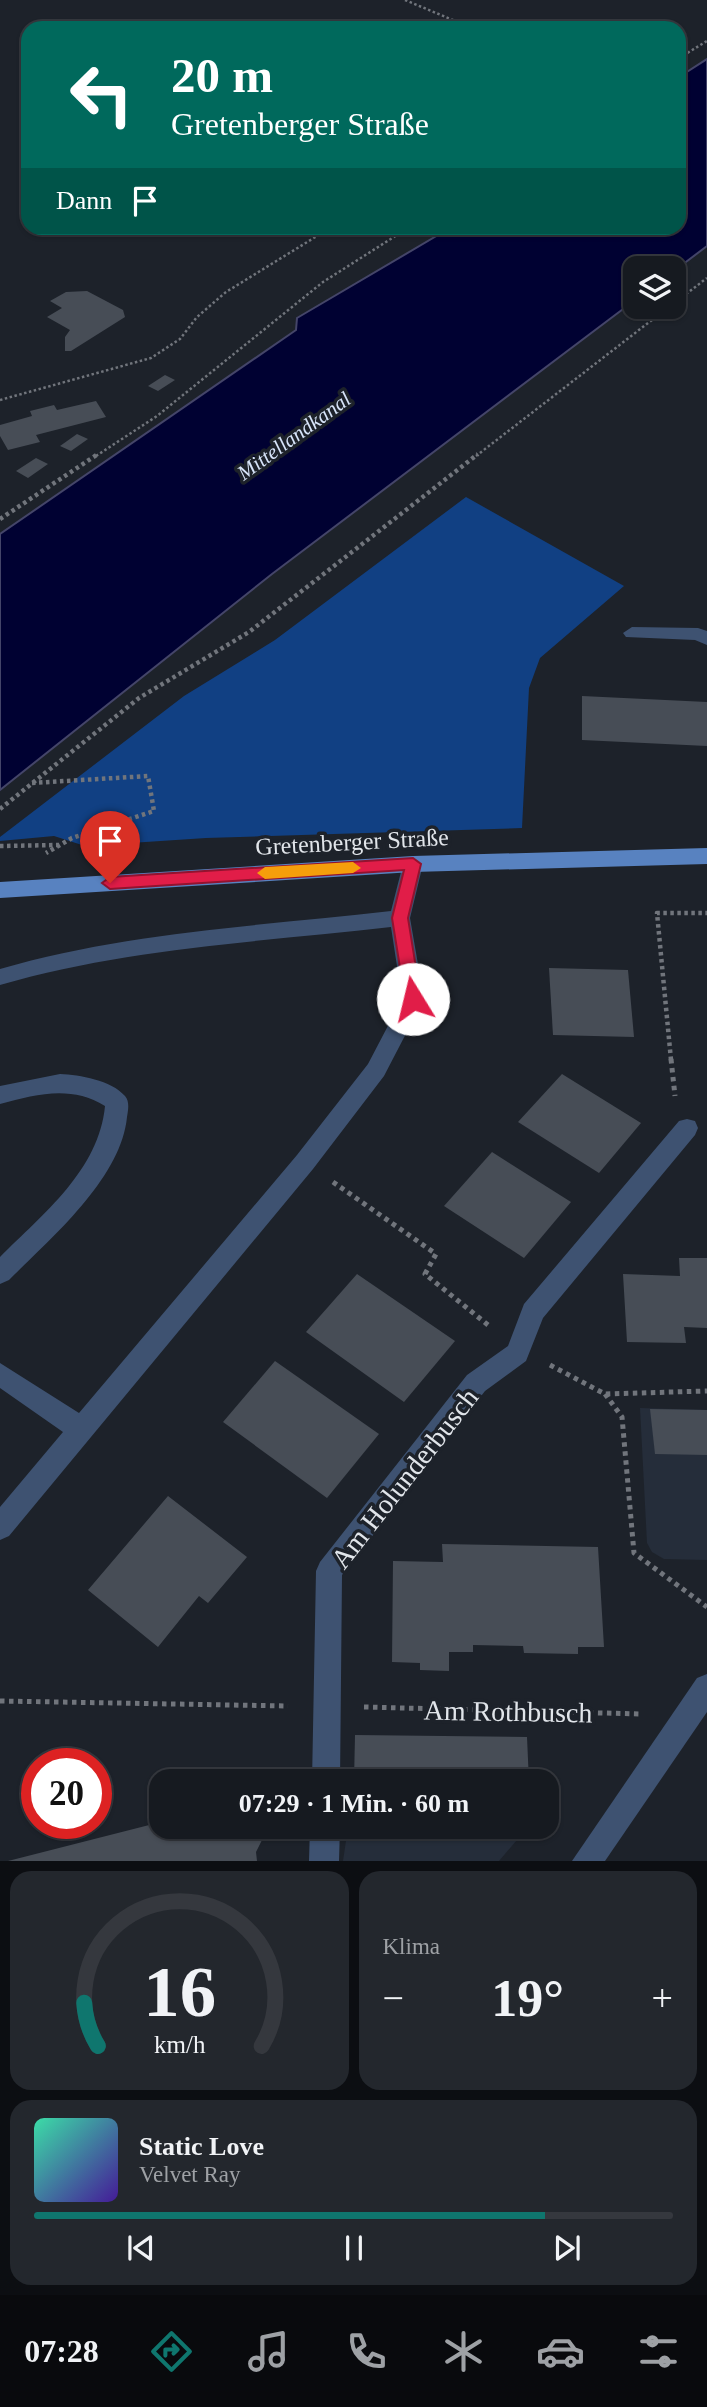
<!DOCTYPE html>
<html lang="de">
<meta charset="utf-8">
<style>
body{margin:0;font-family:Georgia,serif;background:#23272d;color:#f1f3f6;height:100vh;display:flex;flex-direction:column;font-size:26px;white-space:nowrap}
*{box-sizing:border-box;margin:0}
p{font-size:23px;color:#9ea1a5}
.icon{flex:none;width:38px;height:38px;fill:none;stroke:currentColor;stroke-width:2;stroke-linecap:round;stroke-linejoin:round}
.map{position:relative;height:1861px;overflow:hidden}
.details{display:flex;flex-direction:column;gap:10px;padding:10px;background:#0c0e12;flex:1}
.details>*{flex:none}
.banner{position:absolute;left:21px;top:21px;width:665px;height:214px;border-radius:21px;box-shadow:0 2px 5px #0004,0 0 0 2px #35383e;background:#00695c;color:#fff;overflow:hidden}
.controls{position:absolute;left:623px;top:256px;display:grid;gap:14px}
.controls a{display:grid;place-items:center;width:63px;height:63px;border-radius:14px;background:#161a20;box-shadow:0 2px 5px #0004,0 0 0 2px #35383e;font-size:35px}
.speed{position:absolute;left:21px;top:1748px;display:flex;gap:14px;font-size:35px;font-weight:700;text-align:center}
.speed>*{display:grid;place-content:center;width:91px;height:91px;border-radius:50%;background:#161a20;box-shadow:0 2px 5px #0004,0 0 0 2px #35383e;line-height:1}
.speed .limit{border:10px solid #d22;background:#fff;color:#111}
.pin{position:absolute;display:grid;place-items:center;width:60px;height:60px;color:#fff;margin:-72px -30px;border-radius:50% 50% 50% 0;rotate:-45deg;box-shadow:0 0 7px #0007}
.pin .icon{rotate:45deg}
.me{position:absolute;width:77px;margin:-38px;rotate:351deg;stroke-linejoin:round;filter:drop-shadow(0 0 5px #0008)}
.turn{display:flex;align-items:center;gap:24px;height:147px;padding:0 35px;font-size:32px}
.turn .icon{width:91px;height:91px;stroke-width:2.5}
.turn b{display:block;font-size:49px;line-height:60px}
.then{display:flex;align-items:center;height:66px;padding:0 35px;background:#0003;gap:14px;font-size:26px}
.big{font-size:52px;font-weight:700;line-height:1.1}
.details .widget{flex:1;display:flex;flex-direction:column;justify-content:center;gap:10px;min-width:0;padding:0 24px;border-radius:21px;background:#23272d}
.details .dial{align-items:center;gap:0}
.dial svg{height:182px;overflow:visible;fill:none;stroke:#35383e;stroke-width:7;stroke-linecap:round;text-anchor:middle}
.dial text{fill:#f1f3f6;stroke:none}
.song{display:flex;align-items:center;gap:21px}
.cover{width:84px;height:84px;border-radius:10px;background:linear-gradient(135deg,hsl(160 70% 55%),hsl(260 70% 35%))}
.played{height:7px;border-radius:4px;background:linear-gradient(90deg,#0f766e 80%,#35383e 80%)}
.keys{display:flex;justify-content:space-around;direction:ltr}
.heat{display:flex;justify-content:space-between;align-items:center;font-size:38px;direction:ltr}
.details .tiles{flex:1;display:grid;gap:10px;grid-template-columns:1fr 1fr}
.widget:last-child{grid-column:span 2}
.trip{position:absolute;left:149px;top:1769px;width:410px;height:70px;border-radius:21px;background:#161a20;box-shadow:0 2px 5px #0004,0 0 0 2px #35383e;font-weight:700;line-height:70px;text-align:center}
.dock{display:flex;height:112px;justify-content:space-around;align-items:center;background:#090a0d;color:#9ea1a5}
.dock .icon{width:49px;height:49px}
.dock .selected{color:#0f766e}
.dock b{font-size:32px;color:#f1f3f6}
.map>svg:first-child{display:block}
.built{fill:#252d3a}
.green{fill:#114083}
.water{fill:#000132;stroke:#444569;stroke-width:2}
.building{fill:#474d56}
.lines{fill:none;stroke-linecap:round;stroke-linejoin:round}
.path-far2{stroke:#71757c;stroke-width:2.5;stroke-dasharray:2.5 2.5;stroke-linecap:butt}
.path-far1{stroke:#71757c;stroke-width:4.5;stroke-dasharray:3.5 3.5;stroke-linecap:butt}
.path{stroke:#71757c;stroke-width:5;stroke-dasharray:4.5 4.5;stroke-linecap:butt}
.minor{fill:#3e5271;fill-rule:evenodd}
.major{fill:#5882c0;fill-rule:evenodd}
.route{fill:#e11d48;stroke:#92132f;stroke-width:2}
.slow{fill:#f59e0b}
.labels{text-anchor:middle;stroke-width:7;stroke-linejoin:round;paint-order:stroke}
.far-water-label{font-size:21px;font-style:italic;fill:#d7e4f9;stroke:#1d222a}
.street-label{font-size:24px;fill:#e1e5ea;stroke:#1d222a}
.near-street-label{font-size:28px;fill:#e1e5ea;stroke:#1d222a}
</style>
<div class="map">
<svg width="707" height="1861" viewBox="0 0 707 1861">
<rect width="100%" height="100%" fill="#1d222a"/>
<g class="built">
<polygon points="640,1408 707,1410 707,1560 664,1559 652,1552 647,1543"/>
<polygon points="348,1827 528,1827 499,1861 343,1861"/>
</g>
<polygon class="green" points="466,497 624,586 540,658 529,688 522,828 206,838 85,846 54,836 0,841 0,837 184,696 275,640"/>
<polygon class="water" points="707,59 707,246 674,271 674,268 635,268 635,300 272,574 0,790 0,534 296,330 297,318 450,228 679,228 679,77"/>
<g class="building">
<polygon points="87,291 123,310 125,317 71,351 65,351 65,337 70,330 47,317 62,308 50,301 66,292"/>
<polygon points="165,375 175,380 158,391 148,386"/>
<polygon points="96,401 106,417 36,435 40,442 8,450 0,436 0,425 32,416 30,411 54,405 57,410"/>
<polygon points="77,434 88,439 71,451 60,446"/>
<polygon points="36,458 48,464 28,478 16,471"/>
<polygon points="582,696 707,702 707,746 582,740"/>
<polygon points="549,968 628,970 634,1037 553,1035"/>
<polygon points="562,1074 641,1123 599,1173 518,1122"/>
<polygon points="492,1152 571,1202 524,1258 444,1206"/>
<polygon points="679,1258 707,1258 707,1328 684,1327 686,1343 627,1342 623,1274 680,1276"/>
<polygon points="357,1274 455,1341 404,1402 306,1332"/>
<polygon points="275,1361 379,1434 327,1498 223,1422"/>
<polygon points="650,1409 707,1410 707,1455 655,1454"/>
<polygon points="168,1496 247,1557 208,1603 199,1596 158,1647 88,1590"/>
<polygon points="442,1544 598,1547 604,1647 578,1647 578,1654 524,1653 523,1646 473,1645 473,1652 449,1652 449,1671 420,1670 420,1663 392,1662 393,1561 443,1562"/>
<polygon points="355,1735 527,1737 529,1782 354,1782"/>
<polygon points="161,1822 161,1827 251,1827 262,1840 256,1852 257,1861 8,1861"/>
</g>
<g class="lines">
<g class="path-far2">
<polyline points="405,0 472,28"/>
<polyline points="679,58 707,41"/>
<polyline points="674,303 707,278"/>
<polyline points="0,400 151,358 180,339 197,317 226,292 330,228"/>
<polyline points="96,456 157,416 323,282 408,228"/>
<polyline points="476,456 670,306"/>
</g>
<g class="path-far1">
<polyline points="0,519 98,454"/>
<polyline points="32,783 148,776 154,811 72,838 46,853"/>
<polyline points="0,809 139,698 249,632 478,454"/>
<polyline points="0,846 59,845"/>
<polyline points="671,1060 657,913 707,913"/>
</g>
<g class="path">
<polyline points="671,1059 675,1096"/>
<polyline points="333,1182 436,1254 425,1274 488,1325"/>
<polyline points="550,1365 605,1394 707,1391"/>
<polyline points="605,1394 622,1417 634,1553 707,1607"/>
<polyline points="0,1701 288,1706"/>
<polyline points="364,1707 642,1714"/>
</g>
<g class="minor">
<polygon points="632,627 698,628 707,631 707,645 695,640 626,637 623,633"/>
<path d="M413 856 420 859 423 864 410 918 424 999 384 1076 313 1169 9 1536 0 1540V1507L63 1432 0 1388V1363L79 1413 297 1155 368 1064 402 999 391 927C261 942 126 948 0 985V969C126 932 261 926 391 911L403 864 406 859Z"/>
<path d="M60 1074C80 1075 111 1080 125 1096 130 1102 128 1110 127 1117 121 1179 50 1239 9 1280L0 1284V1257C43 1214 99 1170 105 1106 71 1085 37 1094 0 1104V1086Z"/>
<polygon points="687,1119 695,1121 698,1128 695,1135 543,1318 526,1361 485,1391 342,1575 340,1782 312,1782 316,1571 320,1562 467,1375 508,1346 524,1304 679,1121"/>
<polygon points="707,1674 707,1712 605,1861 572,1861 697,1678"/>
<polygon points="310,1827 340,1827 339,1861 309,1861"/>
</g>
<polygon class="major" points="707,848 707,864 413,872 0,898 0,882 413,856"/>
</g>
<polygon class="route" points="413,858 421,864 408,918 421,999 413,1006 405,999 392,918 404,870 110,889 102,883 110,877"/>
<polygon class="slow" points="353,862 361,868 353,873 265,879 257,873 265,867"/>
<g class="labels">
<g class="far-water-label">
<text transform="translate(294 436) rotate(-36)" y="7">Mittellandkanal</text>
</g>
<g class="street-label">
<text transform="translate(352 842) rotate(-3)" y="8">Gretenberger Straße</text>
</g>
<g class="near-street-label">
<text transform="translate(404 1478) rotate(-52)" y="10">Am Holunderbusch</text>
<text transform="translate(508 1711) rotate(1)" y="10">Am Rothbusch</text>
</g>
</g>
</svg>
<div class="controls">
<a><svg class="icon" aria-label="layers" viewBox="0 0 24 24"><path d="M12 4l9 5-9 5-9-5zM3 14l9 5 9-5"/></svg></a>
</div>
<div class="speed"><div class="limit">20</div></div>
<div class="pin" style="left:110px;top:883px;background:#d93025"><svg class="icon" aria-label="arrive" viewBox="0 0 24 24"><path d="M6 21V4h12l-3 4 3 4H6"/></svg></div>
<svg class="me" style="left:413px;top:999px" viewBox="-20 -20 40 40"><circle r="19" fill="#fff"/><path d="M0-13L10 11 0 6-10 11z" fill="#e11d48"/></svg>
<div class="trip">07:29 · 1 Min. · 60 m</div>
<div class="banner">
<div class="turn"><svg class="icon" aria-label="left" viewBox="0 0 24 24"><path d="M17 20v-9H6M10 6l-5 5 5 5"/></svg><div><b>20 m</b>Gretenberger Straße</div></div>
<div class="then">Dann<svg class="icon" aria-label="arrive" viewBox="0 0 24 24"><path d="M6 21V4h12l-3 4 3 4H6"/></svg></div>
</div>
</div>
<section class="details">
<div class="tiles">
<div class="widget dial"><svg viewBox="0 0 100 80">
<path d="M14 69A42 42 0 1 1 86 69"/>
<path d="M14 69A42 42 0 0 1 8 50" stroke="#0f766e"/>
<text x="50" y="56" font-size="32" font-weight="700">16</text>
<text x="50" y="72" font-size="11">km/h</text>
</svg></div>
<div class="widget"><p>Klima</p>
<div class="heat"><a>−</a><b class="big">19°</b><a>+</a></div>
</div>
<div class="widget">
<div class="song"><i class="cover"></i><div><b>Static Love</b><p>Velvet Ray</p></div></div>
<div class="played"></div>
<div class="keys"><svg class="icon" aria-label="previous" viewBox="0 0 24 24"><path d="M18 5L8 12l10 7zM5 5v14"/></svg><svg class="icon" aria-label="pause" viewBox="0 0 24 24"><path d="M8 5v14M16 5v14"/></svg><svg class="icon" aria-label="next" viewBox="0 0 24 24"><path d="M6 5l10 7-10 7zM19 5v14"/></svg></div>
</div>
</div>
</section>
<nav class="dock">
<b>07:28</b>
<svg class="icon selected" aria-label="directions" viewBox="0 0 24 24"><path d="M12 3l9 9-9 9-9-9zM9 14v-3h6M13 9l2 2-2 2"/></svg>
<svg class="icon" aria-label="music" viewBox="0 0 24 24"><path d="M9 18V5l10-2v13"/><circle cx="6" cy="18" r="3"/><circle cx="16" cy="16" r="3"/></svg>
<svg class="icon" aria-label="phone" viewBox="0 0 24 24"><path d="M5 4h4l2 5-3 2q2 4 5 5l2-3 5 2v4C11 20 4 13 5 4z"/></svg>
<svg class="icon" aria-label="climate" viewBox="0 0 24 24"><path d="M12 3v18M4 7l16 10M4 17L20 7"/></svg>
<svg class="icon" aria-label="car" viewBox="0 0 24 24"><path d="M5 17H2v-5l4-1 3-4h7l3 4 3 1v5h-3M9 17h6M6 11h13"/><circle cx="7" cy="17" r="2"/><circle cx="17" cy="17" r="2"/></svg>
<svg class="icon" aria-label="filters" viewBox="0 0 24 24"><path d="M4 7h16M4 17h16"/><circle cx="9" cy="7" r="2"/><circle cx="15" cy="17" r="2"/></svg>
</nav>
